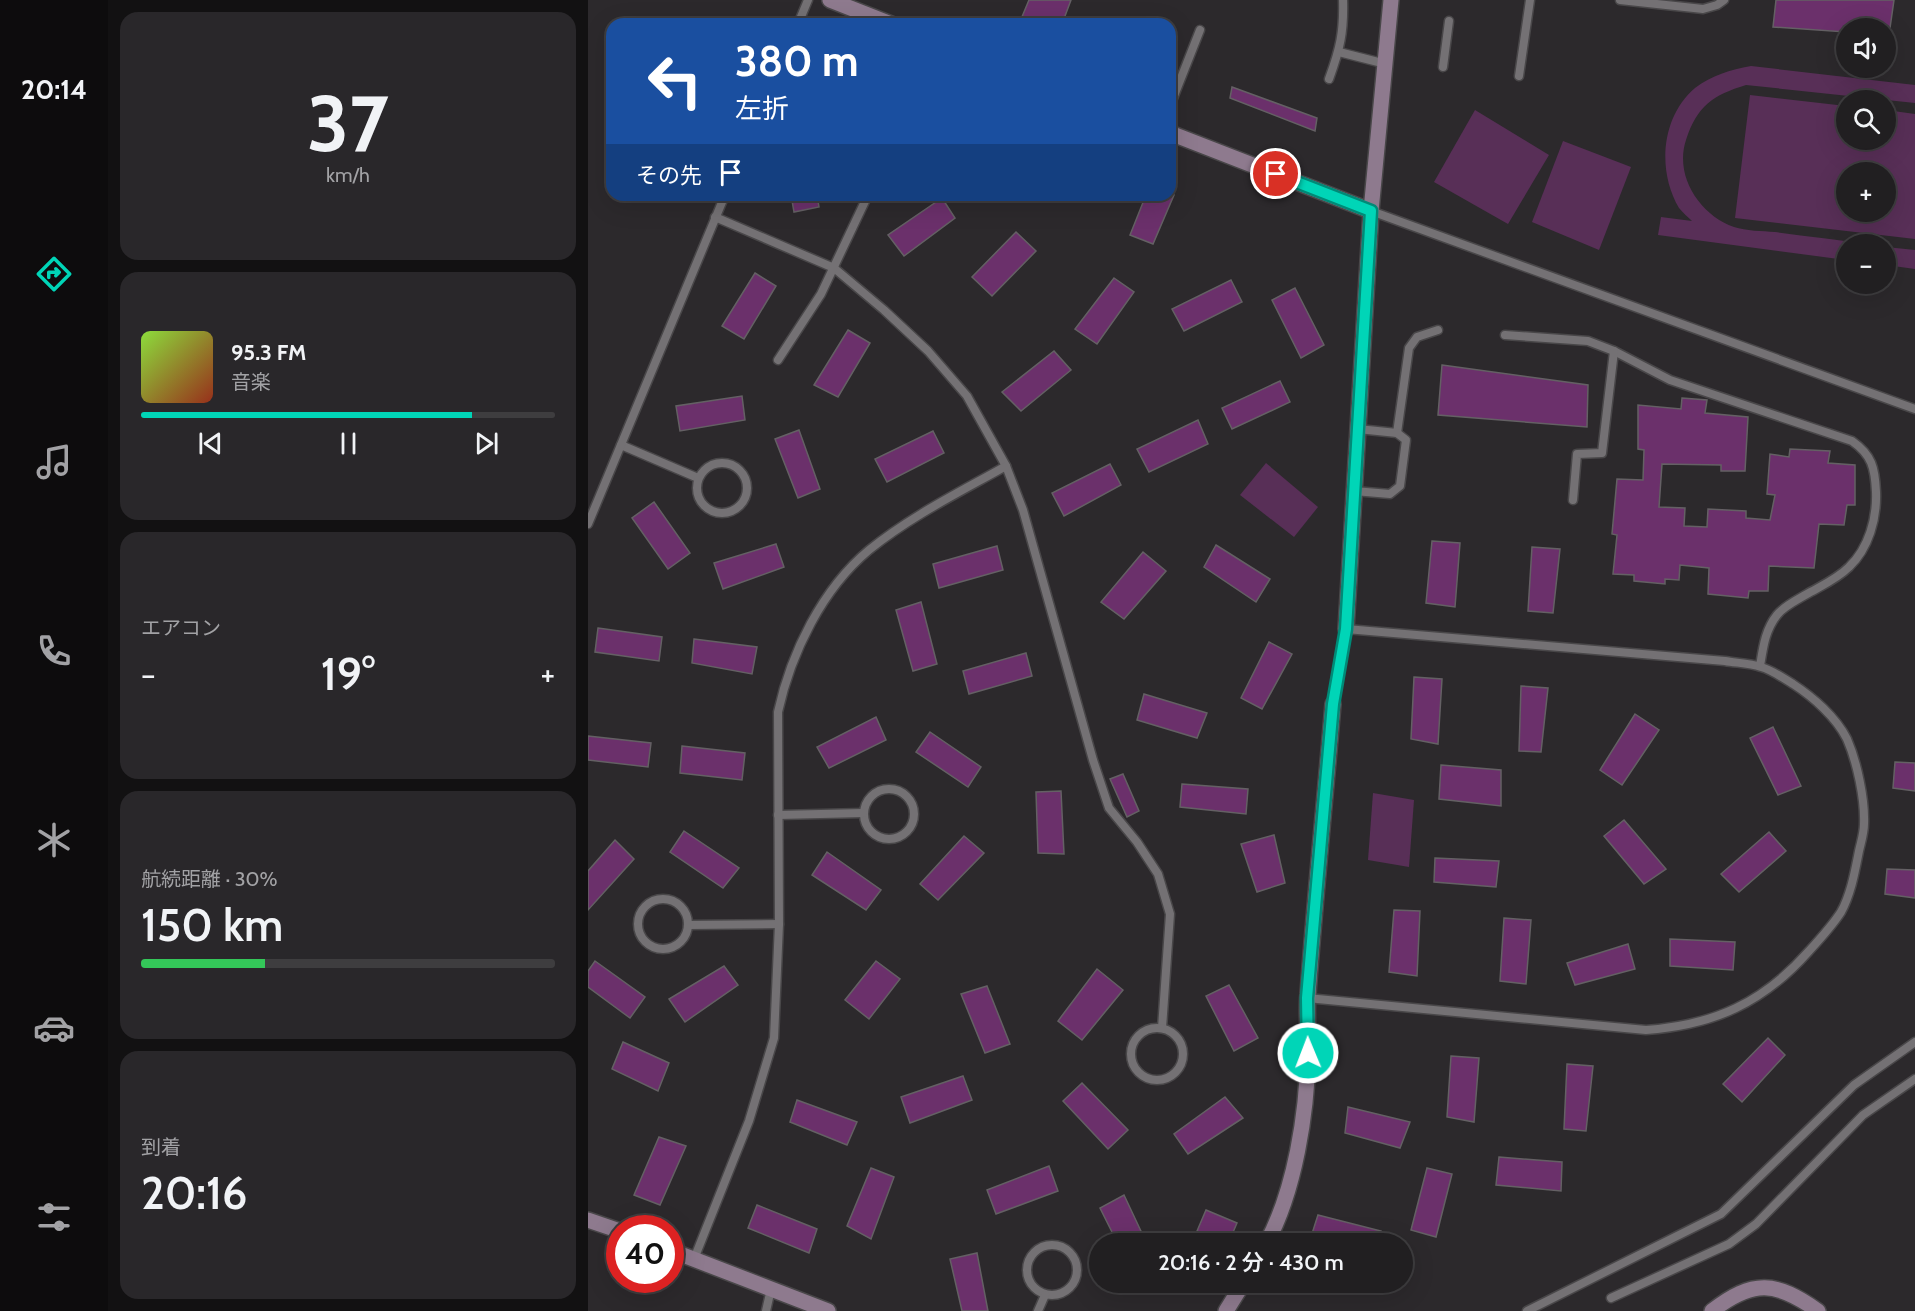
<!DOCTYPE html>
<html lang="ja">
<meta charset="utf-8">
<style>
body{margin:0;font-family:Cabin,"Noto Sans JP",sans-serif;background:#29272a;color:#f1f3f6;height:100vh;display:flex;flex-direction:column;font-size:22px;white-space:nowrap}
*{box-sizing:border-box;margin:0}
p{font-size:20px;color:#a2a2a5}
.icon{flex:none;width:33px;height:33px;fill:none;stroke:currentColor;stroke-width:2;stroke-linecap:round;stroke-linejoin:round}
.map{position:relative;flex:1;overflow:hidden}
.details{display:flex;flex-direction:column;gap:12px;padding:12px;background:#121112;width:480px}
.details>*{flex:none}
.guide{position:absolute;left:18px;top:18px;width:570px;height:183px;border-radius:18px;box-shadow:0 6px 24px #0002,0 0 0 2px #3e3d3f;background:#1a4fa0;color:#fff;overflow:hidden}
.tools{position:absolute;left:1248px;top:18px;display:grid;gap:12px}
.tools a{display:grid;place-items:center;width:60px;height:60px;border-radius:50%;background:#211f21;box-shadow:0 6px 24px #0002,0 0 0 2px #3e3d3f;font-size:30px}
.speed{position:absolute;left:18px;top:1215px;display:flex;gap:12px;font-size:30px;font-weight:700;text-align:center}
.speed>*{display:grid;place-content:center;width:78px;height:78px;border-radius:50%;background:#211f21;box-shadow:0 6px 24px #0002,0 0 0 2px #3e3d3f;line-height:1}
.speed .limit{border:9px solid #d22;background:#fff;color:#111}
.pin{position:absolute;display:grid;place-items:center;width:51px;height:51px;color:#fff;margin:-26px;border:3px solid #fff;border-radius:50%;box-shadow:0 2px 6px #0007}
.me{position:absolute;width:66px;margin:-33px;rotate:359deg;stroke-linejoin:round;filter:drop-shadow(0 0 4px #0008)}
.turn{display:flex;align-items:center;gap:21px;height:126px;padding:0 30px;font-size:27px}
.turn .icon{width:78px;height:78px;stroke-width:2.5}
.turn b{display:block;font-size:42px;line-height:51px}
.then{display:flex;align-items:center;height:57px;padding:0 30px;background:#0003;gap:12px;font-size:22px}
.big{font-size:45px;font-weight:600;line-height:1.1}
.details .widget{flex:1;display:flex;flex-direction:column;justify-content:center;gap:9px;min-width:0;padding:0 21px;border-radius:18px;background:#29272a}
.details .dial{align-items:center;gap:0}
.dial b{font-size:78px;line-height:1}
.song{display:flex;align-items:center;gap:18px}
.cover{width:72px;height:72px;border-radius:9px;background:linear-gradient(135deg,hsl(90 70% 55%),hsl(10 70% 35%))}
.played{height:6px;border-radius:3px;background:linear-gradient(90deg,#00d5b7 80%,#3e3d3f 80%)}
.keys{display:flex;justify-content:space-around;direction:ltr}
.heat{display:flex;justify-content:space-between;align-items:center;font-size:33px;direction:ltr}
.charge{height:9px;border-radius:4px;background:linear-gradient(90deg,#34c759 30%,#3e3d3f 0)}
.trip{position:absolute;left:501px;top:1233px;width:324px;height:60px;border-radius:30px;background:#211f21;box-shadow:0 6px 24px #0002,0 0 0 2px #3e3d3f;font-weight:600;line-height:60px;text-align:center}
main{display:flex;flex:1;min-height:0}
.tabs{display:flex;flex-direction:column;width:108px;justify-content:space-around;align-items:center;background:#0d0c0d;color:#a2a2a5}
.tabs .icon{width:42px;height:42px}
.tabs .current{color:#00d5b7}
.tabs b{font-size:27px;color:#f1f3f6}
.map>svg:first-child{display:block}
.garden{fill:#582f57;fill-rule:evenodd}
.building{fill:#6b306b;stroke:#646064;stroke-width:1.5}
.lines{fill:none;stroke-linecap:round;stroke-linejoin:round}
.lane-casing{stroke:#494749;stroke-width:11}
.secondary-casing{stroke:#494749;stroke-width:18}
.lane{stroke:#747174;stroke-width:8}
.secondary{stroke:#8e7a8e;stroke-width:15}
.route-casing{stroke:#008a77;stroke-width:15}
.route{stroke:#00d5b7;stroke-width:10}
</style>
<main>
<nav class="tabs">
<b>20:14</b>
<svg class="icon current" aria-label="directions" viewBox="0 0 24 24"><path d="M12 3l9 9-9 9-9-9zM9 14v-3h6M13 9l2 2-2 2"/></svg>
<svg class="icon" aria-label="music" viewBox="0 0 24 24"><path d="M9 18V5l10-2v13"/><circle cx="6" cy="18" r="3"/><circle cx="16" cy="16" r="3"/></svg>
<svg class="icon" aria-label="phone" viewBox="0 0 24 24"><path d="M5 4h4l2 5-3 2q2 4 5 5l2-3 5 2v4C11 20 4 13 5 4z"/></svg>
<svg class="icon" aria-label="climate" viewBox="0 0 24 24"><path d="M12 3v18M4 7l16 10M4 17L20 7"/></svg>
<svg class="icon" aria-label="car" viewBox="0 0 24 24"><path d="M5 17H2v-5l4-1 3-4h7l3 4 3 1v5h-3M9 17h6M6 11h13"/><circle cx="7" cy="17" r="2"/><circle cx="17" cy="17" r="2"/></svg>
<svg class="icon" aria-label="filters" viewBox="0 0 24 24"><path d="M4 7h16M4 17h16"/><circle cx="9" cy="7" r="2"/><circle cx="15" cy="17" r="2"/></svg>
</nav>
<section class="details">
<div class="widget dial"><b>37</b><p>km/h</p></div>
<div class="widget">
<div class="song"><i class="cover"></i><div><b>95.3 FM</b><p>音楽</p></div></div>
<div class="played"></div>
<div class="keys"><svg class="icon" aria-label="previous" viewBox="0 0 24 24"><path d="M18 5L8 12l10 7zM5 5v14"/></svg><svg class="icon" aria-label="pause" viewBox="0 0 24 24"><path d="M8 5v14M16 5v14"/></svg><svg class="icon" aria-label="next" viewBox="0 0 24 24"><path d="M6 5l10 7-10 7zM19 5v14"/></svg></div>
</div>
<div class="widget"><p>エアコン</p>
<div class="heat"><a>−</a><b class="big">19°</b><a>+</a></div>
</div>
<div class="widget"><p>航続距離 · 30%</p><b class="big">150 km</b><div class="charge"></div></div>
<div class="widget"><p>到着</p><b class="big">20:16</b></div>
</section>
<div class="map">
<svg width="1327" height="1311" viewBox="0 0 1327 1311">
<rect width="100%" height="100%" fill="#2c292c"/>
<g class="garden">
<path d="M1163 66 1327 85V103L1158 85C1125 95 1109 106 1098 140 1086 176 1112 215 1146 227 1158 231 1174 231 1187 232 1218 236 1250 240 1282 244H1258V260L1070 235 1073 217 1104 221C1100 217 1095 213 1091 208 1069 171 1073 117 1107 88 1124 75 1142 70 1163 66Z"/>
<path d="M1162 95 1258 106V140H1298V110L1327 114V239L1147 218ZM1298 172V212H1258V172Z"/>
<polygon points="887,110 961,155 920,224 846,182"/>
<polygon points="975,141 1043,167 1011,250 944,222"/>
<polygon points="1298,247 1327,250 1327,269 1298,265"/>
<polygon points="678,463 730,507 706,537 652,495"/>
<polygon points="785,793 826,800 821,867 780,860"/>
</g>
<g class="building">
<polygon points="441,0 483,0 474,24 431,24"/>
<polygon points="1188,0 1306,0 1302,28 1258,28 1258,32 1185,27"/>
<polygon points="644,87 729,118 727,131 642,98"/>
<polygon points="203,195 229,195 231,207 206,212"/>
<polygon points="558,195 586,195 565,244 542,235"/>
<polygon points="354,198 367,218 316,256 300,235"/>
<polygon points="428,232 448,251 404,296 384,277"/>
<polygon points="167,273 188,286 156,339 134,326"/>
<polygon points="526,278 546,292 509,344 487,329"/>
<polygon points="643,280 654,302 596,331 584,309"/>
<polygon points="707,288 736,345 713,358 684,300"/>
<polygon points="260,330 282,343 250,397 226,385"/>
<polygon points="466,351 483,370 433,411 414,392"/>
<polygon points="854,365 1000,385 999,427 850,415"/>
<polygon points="692,381 702,402 644,429 634,408"/>
<polygon points="154,396 157,420 92,431 88,406"/>
<polygon points="1094,398 1119,400 1117,413 1160,417 1157,471 1133,471 1133,465 1074,464 1071,507 1097,508 1096,526 1119,527 1120,509 1158,511 1158,518 1182,520 1187,495 1179,494 1182,454 1201,457 1202,449 1242,451 1240,463 1267,465 1267,505 1259,505 1256,525 1231,524 1226,568 1181,566 1180,591 1161,591 1160,598 1120,594 1121,568 1092,565 1091,580 1077,579 1077,584 1046,581 1046,575 1025,574 1029,535 1024,534 1029,479 1055,480 1056,450 1050,449 1050,405 1093,409"/>
<polygon points="610,420 620,444 561,472 549,449"/>
<polygon points="211,430 232,489 210,498 187,439"/>
<polygon points="345,431 356,453 299,482 287,459"/>
<polygon points="522,464 533,485 476,516 464,493"/>
<polygon points="66,502 102,553 80,569 44,518"/>
<polygon points="844,541 872,543 867,607 838,603"/>
<polygon points="188,544 196,567 135,589 126,563"/>
<polygon points="628,545 682,579 668,602 616,567"/>
<polygon points="409,546 415,570 351,588 345,564"/>
<polygon points="944,547 972,549 965,613 940,611"/>
<polygon points="555,552 578,571 536,619 513,602"/>
<polygon points="333,602 349,664 325,671 308,610"/>
<polygon points="10,628 74,637 71,661 7,652"/>
<polygon points="106,639 169,647 164,674 104,663"/>
<polygon points="681,642 704,654 674,709 653,698"/>
<polygon points="438,653 444,676 381,694 375,671"/>
<polygon points="826,677 854,679 850,744 823,739"/>
<polygon points="933,686 960,688 953,752 931,751"/>
<polygon points="556,694 619,713 609,738 549,720"/>
<polygon points="1047,714 1071,730 1034,785 1012,770"/>
<polygon points="288,717 298,740 241,768 229,747"/>
<polygon points="1185,727 1213,786 1190,795 1162,738"/>
<polygon points="342,732 393,767 380,787 328,752"/>
<polygon points="0,736 63,743 60,767 0,760"/>
<polygon points="94,746 157,753 154,780 92,773"/>
<polygon points="1307,762 1327,763 1327,791 1305,788"/>
<polygon points="853,765 913,770 913,806 851,799"/>
<polygon points="535,774 551,811 539,817 522,779"/>
<polygon points="594,784 660,789 658,814 592,807"/>
<polygon points="473,791 476,854 450,853 448,792"/>
<polygon points="1036,820 1078,869 1056,884 1016,836"/>
<polygon points="96,831 151,868 135,888 82,852"/>
<polygon points="1181,832 1198,851 1151,892 1133,874"/>
<polygon points="686,835 697,883 669,892 653,844"/>
<polygon points="376,836 396,853 350,900 332,884"/>
<polygon points="27,840 46,859 0,910 0,871"/>
<polygon points="239,852 293,890 278,910 224,875"/>
<polygon points="847,858 911,861 908,887 846,882"/>
<polygon points="1299,869 1327,870 1327,898 1297,894"/>
<polygon points="806,910 832,911 829,976 801,972"/>
<polygon points="916,918 943,920 938,984 912,981"/>
<polygon points="1082,939 1147,942 1145,970 1082,966"/>
<polygon points="1040,944 1047,969 987,985 979,963"/>
<polygon points="7,961 57,997 42,1018 0,987 0,971"/>
<polygon points="288,961 312,979 281,1019 257,1000"/>
<polygon points="136,966 150,985 97,1022 81,999"/>
<polygon points="509,969 535,990 494,1040 470,1021"/>
<polygon points="641,985 670,1038 646,1051 618,996"/>
<polygon points="399,986 422,1044 397,1053 373,994"/>
<polygon points="1180,1038 1197,1055 1154,1102 1135,1084"/>
<polygon points="35,1042 81,1063 70,1091 24,1069"/>
<polygon points="863,1056 891,1058 886,1122 859,1117"/>
<polygon points="979,1064 1005,1066 998,1131 976,1129"/>
<polygon points="375,1076 384,1100 322,1123 313,1097"/>
<polygon points="494,1083 540,1130 520,1149 475,1101"/>
<polygon points="637,1097 655,1118 600,1154 586,1134"/>
<polygon points="209,1100 269,1122 259,1145 202,1122"/>
<polygon points="760,1107 822,1122 812,1148 757,1133"/>
<polygon points="71,1137 98,1146 72,1205 46,1195"/>
<polygon points="911,1157 974,1162 973,1191 908,1185"/>
<polygon points="461,1166 470,1191 408,1214 399,1190"/>
<polygon points="283,1168 306,1177 283,1239 259,1226"/>
<polygon points="839,1168 864,1174 848,1237 823,1230"/>
<polygon points="536,1195 559,1244 530,1244 512,1208"/>
<polygon points="169,1205 229,1229 221,1253 160,1228"/>
<polygon points="618,1210 649,1223 640,1244 609,1231"/>
<polygon points="730,1215 793,1231 790,1244 734,1244 722,1240"/>
<polygon points="389,1253 400,1311 374,1311 362,1259"/>
</g>
<g class="lines">
<g class="lane-casing">
<g id="lane">
<polyline points="1032,0 1115,9 1129,5 1136,0"/>
<polyline points="210,24 220,0"/>
<polyline points="751,52 798,64"/>
<polyline points="855,67 861,21"/>
<polyline points="931,76 942,0"/>
<path d="M741 79C752 49 756 32 755 0"/>
<polyline points="582,106 612,30"/>
<polyline points="783,211 1327,409"/>
<polyline points="127,217 246,268 296,310 340,351 379,396 418,466 435,510 505,760 521,808 549,842 570,874 582,914 574,1028"/>
<path d="M917 335 1000 341 1026 351 1082 380 1264 441C1284 455 1287 468 1288 492 1289 518 1281 548 1261 567 1249 579 1233 586 1219 594 1209 600 1196 606 1189 615 1177 630 1175 648 1172 666"/>
<polyline points="190,360 233,294 280,195"/>
<polyline points="809,433 821,348 829,337 850,330"/>
<polyline points="33,445 110,478"/>
<circle cx="134" cy="488" r="25"/>
<polyline points="766,491 802,494 812,486 818,440 809,433 770,429"/>
<polyline points="985,500 989,454 1014,453 1026,351"/>
<polyline points="0,524 137,195"/>
<circle cx="301" cy="814" r="25"/>
<polyline points="190,815 275,813"/>
<circle cx="75" cy="924" r="25"/>
<polyline points="100,925 191,924"/>
<path d="M719 998 1058 1030C1126 1025 1175 1003 1221 951 1232 939 1244 926 1253 912 1263 894 1267 871 1271 851 1273 842 1276 833 1276 824 1277 799 1269 762 1259 739 1248 717 1225 697 1205 684 1195 678 1184 670 1173 667 1162 663 1148 663 1137 661L758 629 745 704"/>
<circle cx="569" cy="1054" r="26"/>
<circle cx="464" cy="1270" r="25"/>
<path d="M106 1259 161 1121 186 1038 191 924 190 712C203 653 234 589 281 550 323 516 372 492 418 466"/>
<polyline points="1023,1298 1141,1244 1168,1224 1275,1115 1327,1079"/>
<polyline points="178,1311 183,1289"/>
<polyline points="450,1311 457,1295"/>
<polyline points="939,1311 1133,1214 1266,1085 1327,1042"/>
</g>
</g>
<g class="secondary-casing">
<g id="secondary">
<polyline points="242,0 303,24"/>
<polyline points="582,133 783,211"/>
<polyline points="758,629 783,211 803,0"/>
<polyline points="0,1220 32,1231"/>
<path d="M678 1244C707 1191 719 1113 720 1054 721 1034 718 1014 720 994 727 897 737 800 745 704"/>
<polyline points="82,1250 240,1311"/>
<polyline points="638,1311 656,1282"/>
<path d="M1124 1311C1165 1279 1188 1281 1230 1311"/>
</g>
</g>
<use href="#lane" class="lane"/>
<use href="#secondary" class="secondary"/>
</g>
<g class="lines">
<g class="route-casing">
<polyline id="route" points="688,174 783,211 758,629 745,704 719,998 720,1053"/>
</g>
<use href="#route" class="route"/>
</g>
</svg>
<div class="tools">
<a><svg class="icon" aria-label="sound" viewBox="0 0 24 24"><path d="M4 9h4l5-4v14l-5-4H4zM17 9q2 3 0 6"/></svg></a>
<a><svg class="icon" aria-label="search" viewBox="0 0 24 24"><circle cx="10" cy="10" r="6"/><path d="M15 15l6 6"/></svg></a>
<a>+</a>
<a>−</a>
</div>
<div class="speed"><div class="limit">40</div></div>
<div class="pin" style="left:688px;top:174px;background:#d93025"><svg class="icon" aria-label="arrive" viewBox="0 0 24 24"><path d="M6 21V4h12l-3 4 3 4H6"/></svg></div>
<svg class="me" style="left:720px;top:1053px" viewBox="-20 -20 40 40"><circle r="17" fill="#00d5b7" stroke="#fff" stroke-width="3"/><path d="M0-11L8 9 0 5-8 9z" fill="#fff"/></svg>
<div class="trip">20:16 · 2 分 · 430 m</div>
<div class="guide">
<div class="turn"><svg class="icon" aria-label="left" viewBox="0 0 24 24"><path d="M17 20v-9H6M10 6l-5 5 5 5"/></svg><div><b>380 m</b>左折</div></div>
<div class="then">その先<svg class="icon" aria-label="arrive" viewBox="0 0 24 24"><path d="M6 21V4h12l-3 4 3 4H6"/></svg></div>
</div>
</div>
</main>
